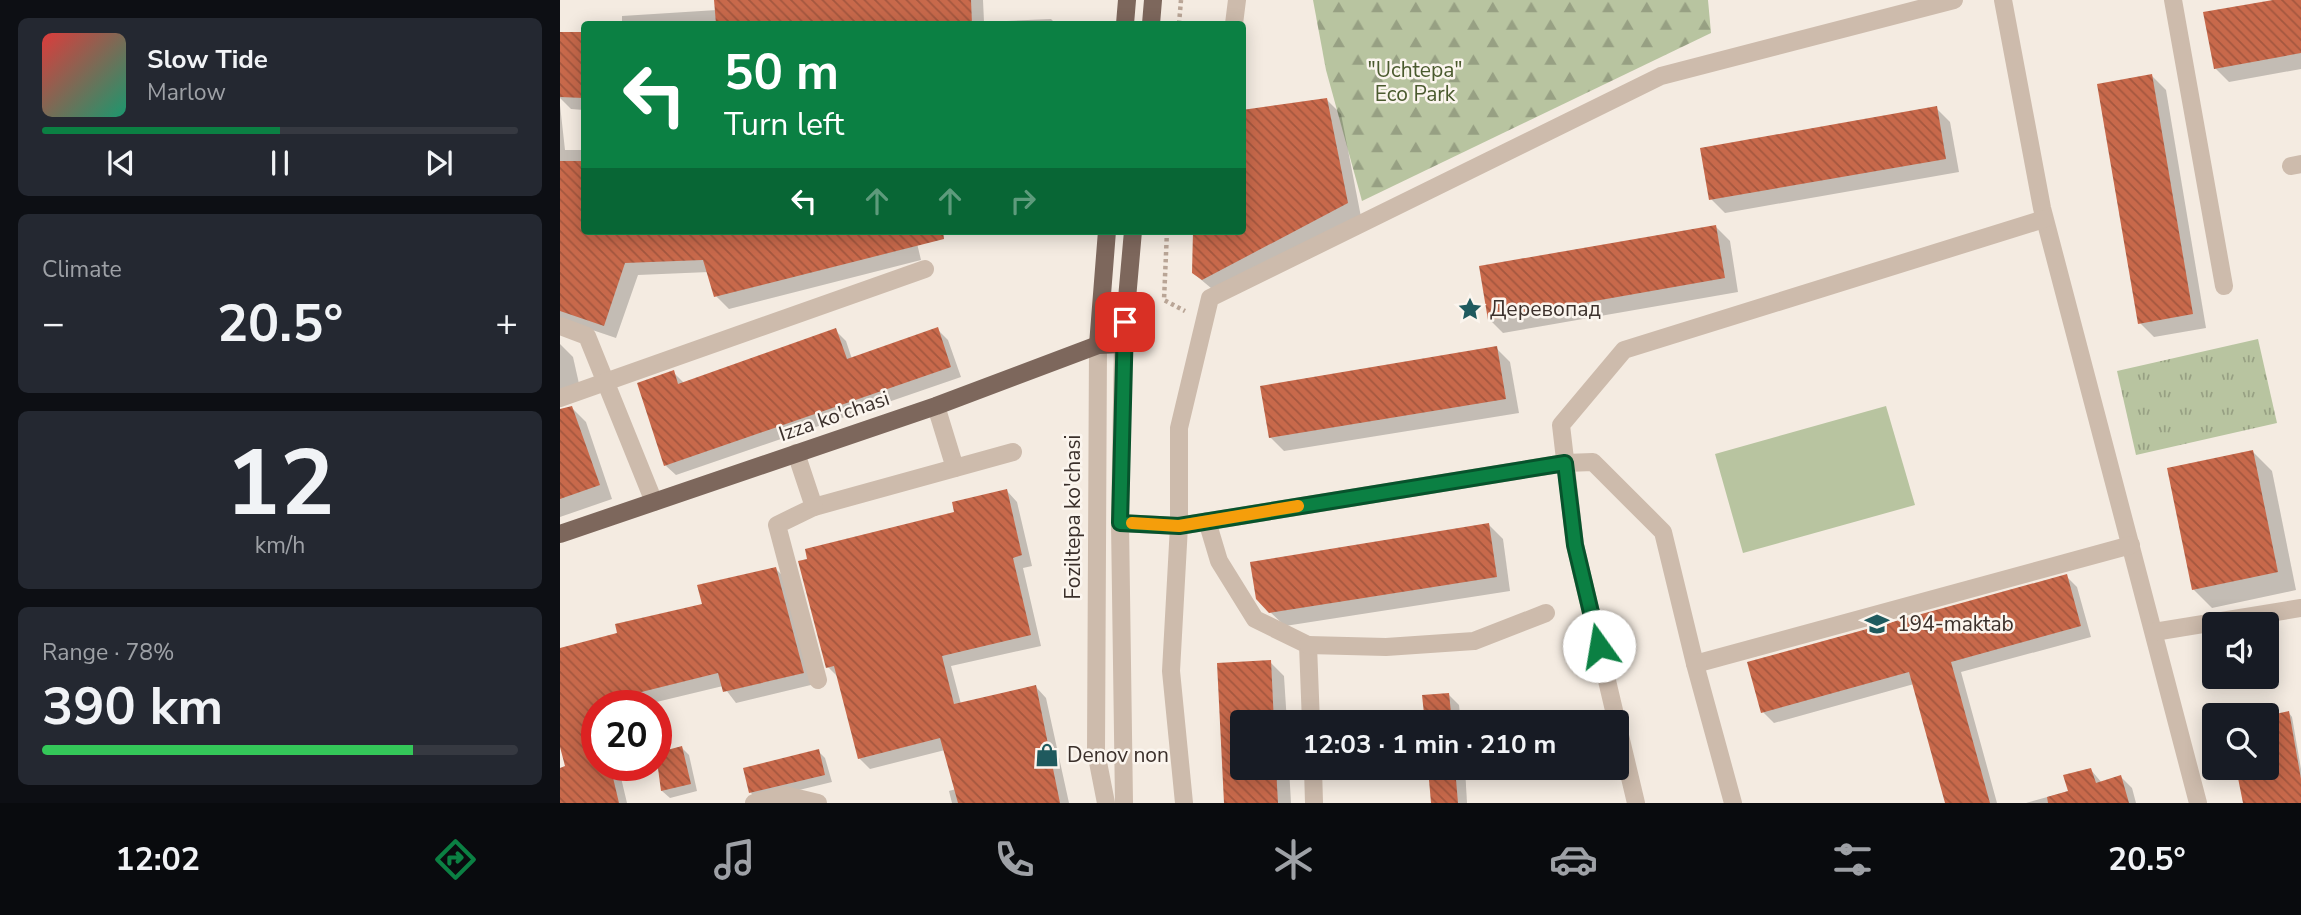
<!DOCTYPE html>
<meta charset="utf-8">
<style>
body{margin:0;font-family:"Nunito Sans",sans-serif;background:#242831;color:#f1f3f6;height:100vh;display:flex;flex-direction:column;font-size:26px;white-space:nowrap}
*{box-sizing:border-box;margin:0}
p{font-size:23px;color:#9ea1a6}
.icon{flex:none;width:38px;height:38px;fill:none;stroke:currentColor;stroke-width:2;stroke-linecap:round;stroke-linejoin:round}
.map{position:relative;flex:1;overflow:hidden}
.panel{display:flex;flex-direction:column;gap:18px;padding:18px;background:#0d0f14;width:560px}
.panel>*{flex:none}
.guide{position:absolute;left:21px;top:21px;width:665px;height:214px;border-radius:7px;box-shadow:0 4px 18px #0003;background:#0b8043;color:#fff;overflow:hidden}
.buttons{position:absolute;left:1642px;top:612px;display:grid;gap:14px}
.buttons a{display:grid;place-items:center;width:77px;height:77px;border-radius:7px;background:#171b24;box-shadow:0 4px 18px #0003;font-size:35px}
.speed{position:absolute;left:21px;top:690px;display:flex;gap:14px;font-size:35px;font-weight:700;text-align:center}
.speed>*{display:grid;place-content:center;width:91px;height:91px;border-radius:50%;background:#171b24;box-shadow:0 4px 18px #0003;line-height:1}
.speed .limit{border:10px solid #d22;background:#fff;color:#111}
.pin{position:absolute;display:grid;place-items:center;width:60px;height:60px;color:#fff;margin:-30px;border-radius:14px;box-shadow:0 4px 10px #0006}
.me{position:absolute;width:77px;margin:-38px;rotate:347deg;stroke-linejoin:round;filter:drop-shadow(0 0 5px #0008)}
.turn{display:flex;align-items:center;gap:24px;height:147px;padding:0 28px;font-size:32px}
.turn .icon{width:91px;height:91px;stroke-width:2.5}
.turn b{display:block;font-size:49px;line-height:60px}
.lanes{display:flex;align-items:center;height:66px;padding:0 28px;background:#0003;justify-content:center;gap:35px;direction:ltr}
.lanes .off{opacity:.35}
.big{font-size:52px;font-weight:700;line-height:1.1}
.panel .card{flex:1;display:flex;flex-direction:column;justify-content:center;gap:10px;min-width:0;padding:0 24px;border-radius:10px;background:#242831}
.panel .dial{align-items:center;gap:0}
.dial b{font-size:91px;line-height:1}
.song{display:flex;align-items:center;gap:21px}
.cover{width:84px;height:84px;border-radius:10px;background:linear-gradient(135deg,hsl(0 70% 55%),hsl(160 70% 35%))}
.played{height:7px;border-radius:4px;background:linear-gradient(90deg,#0b8043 50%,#363941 50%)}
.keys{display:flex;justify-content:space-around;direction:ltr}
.heat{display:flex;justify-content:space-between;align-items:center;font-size:38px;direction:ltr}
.charge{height:10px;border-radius:5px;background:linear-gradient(90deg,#34c759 78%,#363941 0)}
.trip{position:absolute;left:670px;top:710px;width:399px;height:70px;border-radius:7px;background:#171b24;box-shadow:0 4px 18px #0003;font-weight:700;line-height:70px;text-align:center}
.tab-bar{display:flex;height:112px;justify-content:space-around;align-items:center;background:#090b0e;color:#9ea1a6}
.tab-bar .icon{width:49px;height:49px}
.tab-bar .active{color:#0b8043}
.tab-bar b{font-size:32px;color:#f1f3f6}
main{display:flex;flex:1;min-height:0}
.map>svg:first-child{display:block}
.forest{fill:url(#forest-firs)}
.park{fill:url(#park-tufts)}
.pitch{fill:#b8c4a0}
.shadow{fill:#0003}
.building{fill:url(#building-back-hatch)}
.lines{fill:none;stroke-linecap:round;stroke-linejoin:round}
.path{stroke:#b9a596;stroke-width:4.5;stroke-dasharray:3.5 3.5;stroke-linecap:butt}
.minor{stroke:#cdbbac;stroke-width:18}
.major{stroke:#7d675c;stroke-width:18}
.route-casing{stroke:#07532c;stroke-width:18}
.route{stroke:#0b8043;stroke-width:12}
.slow{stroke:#f59e0b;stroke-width:12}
.labels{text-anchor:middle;stroke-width:5;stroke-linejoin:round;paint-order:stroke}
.park-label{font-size:21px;fill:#4a5a2e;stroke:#fbf5ee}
.poi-label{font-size:21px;fill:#3b302b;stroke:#fbf5ee;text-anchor:start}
.street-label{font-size:21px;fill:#3b302b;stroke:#fbf5ee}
</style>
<main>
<section class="panel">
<div class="card">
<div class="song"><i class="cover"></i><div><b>Slow Tide</b><p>Marlow</p></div></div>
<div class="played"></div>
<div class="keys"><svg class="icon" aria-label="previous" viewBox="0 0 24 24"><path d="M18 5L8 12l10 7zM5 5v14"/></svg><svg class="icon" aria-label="pause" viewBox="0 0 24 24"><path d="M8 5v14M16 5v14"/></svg><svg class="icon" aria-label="next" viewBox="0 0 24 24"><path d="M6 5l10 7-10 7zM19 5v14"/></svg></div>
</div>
<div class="card"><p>Climate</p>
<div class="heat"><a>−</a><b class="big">20.5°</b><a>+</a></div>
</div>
<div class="card dial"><b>12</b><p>km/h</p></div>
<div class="card"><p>Range · 78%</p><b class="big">390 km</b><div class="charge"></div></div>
</section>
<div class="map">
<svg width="1741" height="803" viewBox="0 0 1741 803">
<defs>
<pattern id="forest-firs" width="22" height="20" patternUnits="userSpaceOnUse" patternTransform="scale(1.75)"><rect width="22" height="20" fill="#b8c4a0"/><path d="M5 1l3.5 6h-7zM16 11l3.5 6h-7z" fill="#97a083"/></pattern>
<pattern id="park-tufts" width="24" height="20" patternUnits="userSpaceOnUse" patternTransform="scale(1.75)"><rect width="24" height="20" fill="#b8c4a0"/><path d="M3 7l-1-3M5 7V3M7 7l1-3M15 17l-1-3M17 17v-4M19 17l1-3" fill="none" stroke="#97a083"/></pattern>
<pattern id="building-back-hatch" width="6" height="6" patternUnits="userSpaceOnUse" patternTransform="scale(1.75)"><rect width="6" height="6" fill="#c8694b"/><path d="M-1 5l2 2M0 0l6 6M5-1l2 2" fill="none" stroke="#a4573f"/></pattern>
</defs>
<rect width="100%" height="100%" fill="#f4ebe1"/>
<polygon class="forest" points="753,0 1148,0 1151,33 802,201 766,70"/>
<polygon class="park" points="1698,339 1717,423 1576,455 1557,371"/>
<polygon class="pitch" points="1326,406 1355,505 1183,553 1155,454"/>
<g class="shadow">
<polygon points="156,0 423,0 424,22 491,19 496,24 62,24 62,16 157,10"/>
<polygon points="1722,0 1741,0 1741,69 1669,82 1655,68"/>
<polygon points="0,34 24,34 24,110 11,109 0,98"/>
<polygon points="1592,76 1606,90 1646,328 1594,337 1580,323"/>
<polygon points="767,100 781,114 801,217 657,293 633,273 635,231 682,231"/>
<polygon points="0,105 5,150 24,150 24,231 402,231 355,235 361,260 169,309 156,296 149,272 78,275 56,338 0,319"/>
<polygon points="1376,108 1390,122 1399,172 1165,213 1151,199"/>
<polygon points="1156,227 1170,241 1178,292 943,333 929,319"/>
<polygon points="377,329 388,340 401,377 116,475 105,465 113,372 124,383 275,330 286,341 292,359"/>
<polygon points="0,344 13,357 22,397 0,402"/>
<polygon points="936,348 950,362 959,413 724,451 710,437"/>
<polygon points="12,408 26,422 52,499 0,517 0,412"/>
<polygon points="1693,452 1712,471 1736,590 1652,608 1633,589"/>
<polygon points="447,491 457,502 472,566 463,568 481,646 391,666 401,704 476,687 486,698 509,803 392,803 389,791 396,789 385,750 310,769 299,758 279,678 268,667 396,513"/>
<polygon points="929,525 943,539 950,591 725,626 710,612"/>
<polygon points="216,569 227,580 255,684 176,703 163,686 84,705 37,705 37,765 58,765 67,803 0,803 0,769 7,768 0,739 0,650 59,634 144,605"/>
<polygon points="1506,576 1517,587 1531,637 1401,672 1437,803 1387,803 1354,684 1214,723 1203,712"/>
<polygon points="710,662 724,676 727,723 682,723 682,768 729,768 731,803 666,803 659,664"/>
<polygon points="888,694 899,705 901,723 866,723"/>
<polygon points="1729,713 1732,717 1741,769 1741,803 1684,803 1678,768 1706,768"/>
<polygon points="122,748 129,755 137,791 110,798 102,791 96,754"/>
<polygon points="258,751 265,758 272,782 198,800 190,792"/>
<polygon points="870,768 905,768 907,803 873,803"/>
<polygon points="1531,770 1542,783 1561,777 1572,788 1576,803 1466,803 1509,791"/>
</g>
<g class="building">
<polygon points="154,0 411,0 412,24 156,24"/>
<polygon points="1713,0 1741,0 1741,53 1654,69 1643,12"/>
<polygon points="0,32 24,32 24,98 0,97"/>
<polygon points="1592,74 1633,314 1578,324 1537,84"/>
<polygon points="767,98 788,203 642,280 632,273 633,231 682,231 682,110"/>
<polygon points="1377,106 1386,159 1149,200 1140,148"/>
<polygon points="0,161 24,161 24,231 383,231 384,239 154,297 143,260 65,263 44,326 0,311"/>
<polygon points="1156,225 1165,278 928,320 919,266"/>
<polygon points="378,327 391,367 104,466 77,383 114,370 118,384 276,328 287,359"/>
<polygon points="937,346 946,399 709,438 700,386"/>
<polygon points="12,406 40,485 0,499 0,409"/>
<polygon points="1693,450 1718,572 1632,590 1607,468"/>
<polygon points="447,489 462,555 453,558 471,635 382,656 394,704 476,685 500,803 398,803 380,738 298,759 274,666 266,668 238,561 247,559 245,549 394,512 392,502"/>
<polygon points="929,523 937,577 709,613 696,599 690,562"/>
<polygon points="216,567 244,673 163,692 158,673 37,703 37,765 50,765 59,803 0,803 0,768 5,766 0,747 0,648 57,633 55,624 142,604 137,585"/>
<polygon points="1507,574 1521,626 1391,662 1430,803 1385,803 1349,672 1201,713 1187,662"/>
<polygon points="711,660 714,723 682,723 682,768 716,768 718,803 664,803 657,663"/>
<polygon points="889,693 892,723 865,723 862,695"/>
<polygon points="1729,711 1741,779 1741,803 1683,803 1676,768 1706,768 1706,716"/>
<polygon points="122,746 131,784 101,791 96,753"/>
<polygon points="259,749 265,775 189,793 183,768"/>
<polygon points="868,768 895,768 898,803 871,803"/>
<polygon points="1531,768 1536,783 1561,775 1569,803 1488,803 1487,797 1508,791 1503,775"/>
</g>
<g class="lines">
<g class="path">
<polyline points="619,24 621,0"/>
<polyline points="607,231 604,300 625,311"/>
</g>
<g class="minor">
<polyline points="1443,0 1482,208 1638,803"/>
<polyline points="1613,0 1664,286"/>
<polyline points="674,24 677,0"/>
<polyline points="1731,166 1741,164"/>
<polyline points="0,326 27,336 94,502"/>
<polyline points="563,344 560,523 564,803"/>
<polyline points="538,345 536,752 546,803"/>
<polyline points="0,398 365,269"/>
<polyline points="376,406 395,468"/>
<polyline points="236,453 254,507 453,452"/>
<polyline points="254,507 217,525 258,680"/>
<polyline points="647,521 659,561 695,619 748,645 751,723"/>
<polyline points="560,523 619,526 619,428 650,298 1101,76 1394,0"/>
<polyline points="1594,632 1741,608"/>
<polyline points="748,645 826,647 914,641 986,613"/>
<polyline points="1057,723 1015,545 1001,425 1064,350 1484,219"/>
<polyline points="1057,723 1076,803"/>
<polyline points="753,768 754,803"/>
<polyline points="194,803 225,795 258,803"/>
<polyline points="624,803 611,671 619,526 1005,463 1033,462 1103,532 1135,664"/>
<polyline points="1173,803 1135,664 1571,545"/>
</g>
<g class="major">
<polyline points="565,24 567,0"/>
<polyline points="591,24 593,0"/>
<polyline points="538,345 547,231"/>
<polyline points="0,534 376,406 538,345 563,344 573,231"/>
</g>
</g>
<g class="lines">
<g class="route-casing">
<polyline id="route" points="565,322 560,523 619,526 1005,463 1015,545 1039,646"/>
</g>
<use href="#route" class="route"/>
<polyline class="slow" points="572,523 619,526 738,506"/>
</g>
<defs>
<g id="sight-bare" transform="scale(1.89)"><path d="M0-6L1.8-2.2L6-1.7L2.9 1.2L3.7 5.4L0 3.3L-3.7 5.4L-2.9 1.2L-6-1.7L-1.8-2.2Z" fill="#1f5a5e" stroke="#fbf5ee" stroke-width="2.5" paint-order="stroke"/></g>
<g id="school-bare" transform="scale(1.89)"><path d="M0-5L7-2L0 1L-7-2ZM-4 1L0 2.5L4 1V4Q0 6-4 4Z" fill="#1f5a5e" stroke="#fbf5ee" stroke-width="2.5" paint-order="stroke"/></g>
<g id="shop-bare" transform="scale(1.89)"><path d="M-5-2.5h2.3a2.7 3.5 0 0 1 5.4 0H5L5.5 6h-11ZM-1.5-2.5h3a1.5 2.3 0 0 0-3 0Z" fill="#1f5a5e" stroke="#fbf5ee" stroke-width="2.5" paint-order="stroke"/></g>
</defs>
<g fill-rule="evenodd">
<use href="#sight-bare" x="910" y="309"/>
<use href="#school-bare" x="1317" y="624"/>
<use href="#shop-bare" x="487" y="755"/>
</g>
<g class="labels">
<g class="park-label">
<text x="855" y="77">"Uchtepa"<tspan x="855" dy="24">Eco Park</tspan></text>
</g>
<g class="poi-label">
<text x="930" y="316">Деревопад</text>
<text x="1337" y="631">194-maktab</text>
<text x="507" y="762">Denov non</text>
</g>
<g class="street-label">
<text transform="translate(274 416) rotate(-19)" y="7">Izza ko'chasi</text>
<text transform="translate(513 517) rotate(-90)" y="7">Foziltepa ko'chasi</text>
</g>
</g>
</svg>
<div class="buttons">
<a><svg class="icon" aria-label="sound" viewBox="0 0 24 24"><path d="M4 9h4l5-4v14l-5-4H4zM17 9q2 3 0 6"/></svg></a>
<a><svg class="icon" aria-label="search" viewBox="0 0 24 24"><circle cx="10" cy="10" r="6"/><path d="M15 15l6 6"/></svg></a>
</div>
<div class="speed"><div class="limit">20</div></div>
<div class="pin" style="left:565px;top:322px;background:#d93025"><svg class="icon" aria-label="arrive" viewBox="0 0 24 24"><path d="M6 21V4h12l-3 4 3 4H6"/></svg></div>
<svg class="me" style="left:1039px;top:646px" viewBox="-20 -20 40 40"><circle r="19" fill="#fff"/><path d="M0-13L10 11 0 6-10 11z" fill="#0b8043"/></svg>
<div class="trip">12:03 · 1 min · 210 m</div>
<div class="guide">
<div class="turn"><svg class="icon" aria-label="left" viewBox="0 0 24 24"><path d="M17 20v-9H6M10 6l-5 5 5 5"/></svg><div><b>50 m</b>Turn left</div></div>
<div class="lanes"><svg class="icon" aria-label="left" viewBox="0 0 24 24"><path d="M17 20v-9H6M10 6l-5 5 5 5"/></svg><svg class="icon off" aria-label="ahead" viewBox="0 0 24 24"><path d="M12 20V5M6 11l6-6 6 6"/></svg><svg class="icon off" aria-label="ahead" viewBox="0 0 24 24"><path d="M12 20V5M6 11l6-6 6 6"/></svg><svg class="icon off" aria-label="right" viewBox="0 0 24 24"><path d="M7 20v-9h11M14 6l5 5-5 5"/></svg></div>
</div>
</div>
</main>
<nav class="tab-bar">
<b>12:02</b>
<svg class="icon active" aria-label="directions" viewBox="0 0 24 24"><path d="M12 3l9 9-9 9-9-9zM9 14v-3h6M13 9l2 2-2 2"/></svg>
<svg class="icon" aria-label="music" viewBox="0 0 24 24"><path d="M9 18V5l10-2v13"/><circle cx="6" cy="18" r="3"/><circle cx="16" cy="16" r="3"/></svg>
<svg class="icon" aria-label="phone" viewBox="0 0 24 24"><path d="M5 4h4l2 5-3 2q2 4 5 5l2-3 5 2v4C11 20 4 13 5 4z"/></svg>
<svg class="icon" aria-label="climate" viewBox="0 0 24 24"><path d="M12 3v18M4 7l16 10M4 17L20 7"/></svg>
<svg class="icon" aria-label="car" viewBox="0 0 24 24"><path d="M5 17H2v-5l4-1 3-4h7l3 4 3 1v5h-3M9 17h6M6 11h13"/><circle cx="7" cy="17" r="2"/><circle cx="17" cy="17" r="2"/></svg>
<svg class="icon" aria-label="filters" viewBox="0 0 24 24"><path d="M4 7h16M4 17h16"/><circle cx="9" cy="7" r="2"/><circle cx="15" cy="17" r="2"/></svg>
<b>20.5°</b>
</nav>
